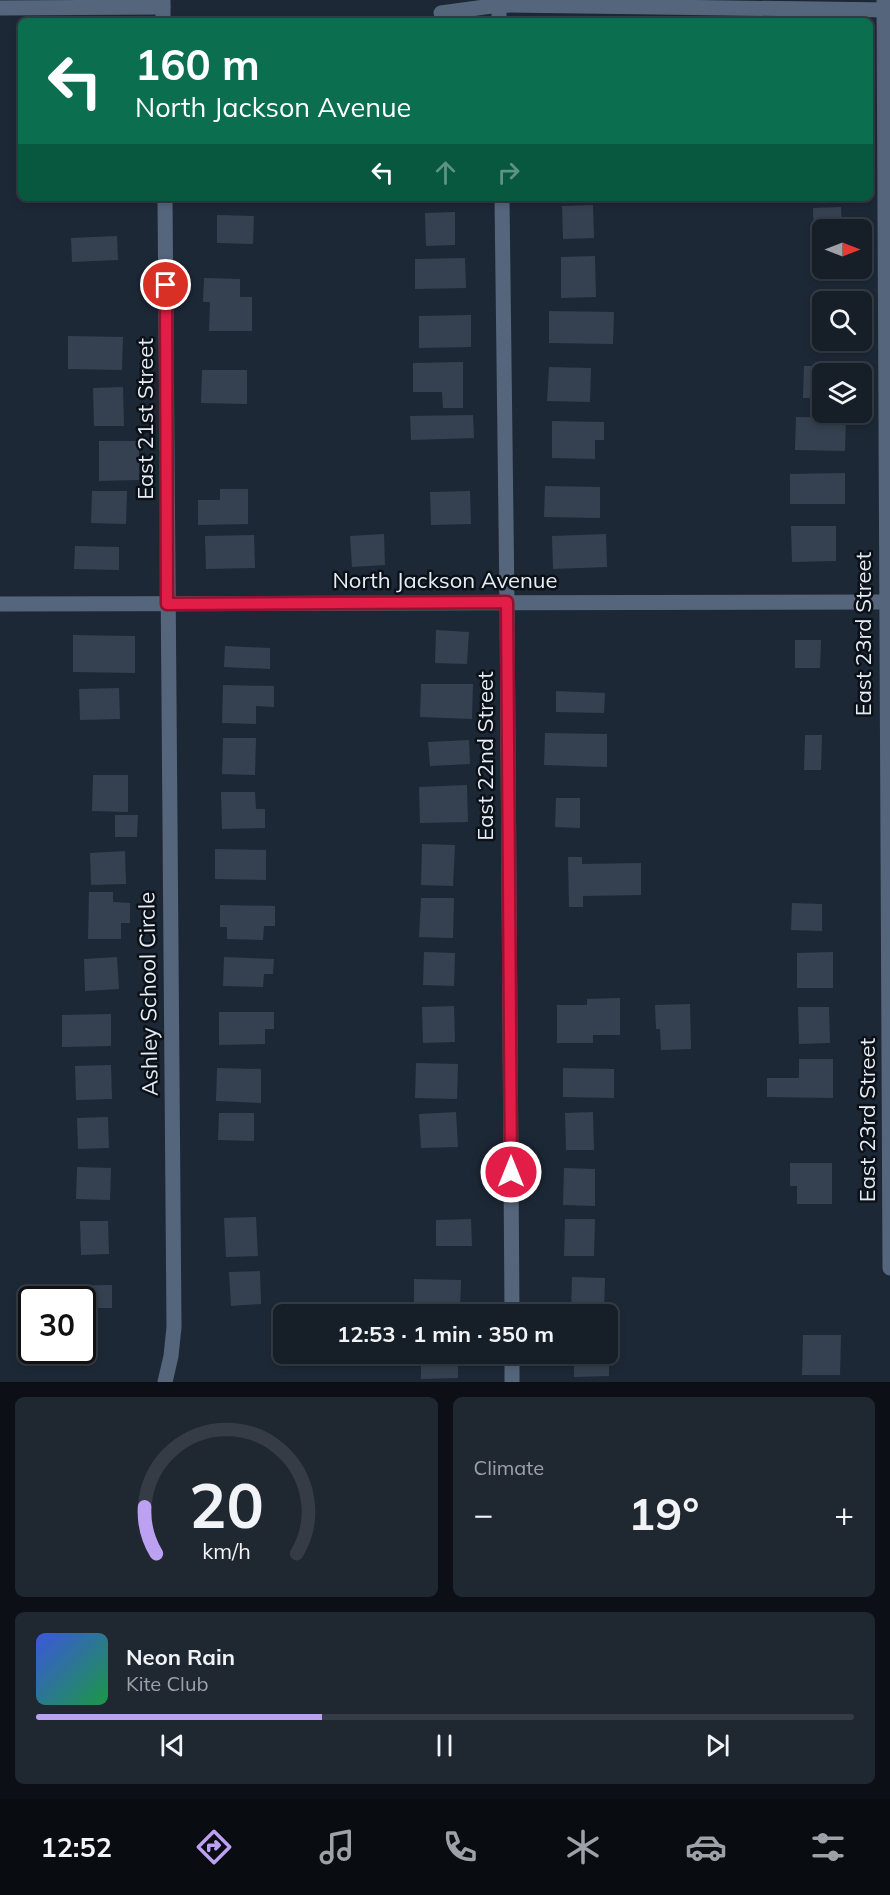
<!DOCTYPE html>
<meta charset="utf-8">
<style>
body{margin:0;font-family:Mulish,sans-serif;background:#1f2730;color:#f1f3f6;height:100vh;display:flex;flex-direction:column;font-size:22px;white-space:nowrap}
*{box-sizing:border-box;margin:0}
p{font-size:20px;color:#9ea2a8}
.icon{flex:none;width:33px;height:33px;fill:none;stroke:currentColor;stroke-width:2;stroke-linecap:round;stroke-linejoin:round}
.map{position:relative;height:1382px;overflow:hidden}
.drawer{display:flex;flex-direction:column;gap:15px;padding:15px;background:#0c1016;flex:1}
.drawer>*{flex:none}
.hud{position:absolute;left:18px;top:18px;width:855px;height:183px;border-radius:9px;box-shadow:0 3px 9px #0003,0 0 0 2px #353c45;background:#0b6e4f;color:#fff;overflow:hidden}
.needle{width:39px;rotate:90deg}
.buttons{position:absolute;left:812px;top:219px;display:grid;gap:12px}
.buttons a{display:grid;place-items:center;width:60px;height:60px;border-radius:9px;background:#161e28;box-shadow:0 3px 9px #0003,0 0 0 2px #353c45;font-size:30px}
.speed{position:absolute;left:18px;top:1286px;display:flex;gap:12px;font-size:30px;font-weight:700;text-align:center}
.speed>*{display:grid;place-content:center;width:78px;height:78px;border-radius:50%;background:#161e28;box-shadow:0 3px 9px #0003,0 0 0 2px #353c45;line-height:1}
.speed .limit{border:3px solid #111;border-radius:9px;background:#fff;color:#111}
.pin{position:absolute;display:grid;place-items:center;width:51px;height:51px;color:#fff;margin:-26px;border:3px solid #fff;border-radius:50%;box-shadow:0 2px 6px #0007}
.me{position:absolute;width:66px;margin:-33px;rotate:0deg;stroke-linejoin:round;filter:drop-shadow(0 0 4px #0008)}
.turn{display:flex;align-items:center;gap:21px;height:126px;padding:0 18px;font-size:27px}
.turn .icon{width:78px;height:78px;stroke-width:2.5}
.turn b{display:block;font-size:42px;line-height:51px}
.lanes{display:flex;align-items:center;height:57px;padding:0 18px;background:#0003;justify-content:center;gap:30px;direction:ltr}
.lanes .off{opacity:.35}
.big{font-size:45px;font-weight:700;line-height:1.1}
.drawer .card{flex:1;display:flex;flex-direction:column;justify-content:center;gap:9px;min-width:0;padding:0 21px;border-radius:9px;background:#1f2730}
.drawer .dial{align-items:center;gap:0}
.dial svg{height:156px;overflow:visible;fill:none;stroke:#353c45;stroke-width:7;stroke-linecap:round;text-anchor:middle}
.dial text{fill:#f1f3f6;stroke:none}
.song{display:flex;align-items:center;gap:18px}
.cover{width:72px;height:72px;border-radius:9px;background:linear-gradient(135deg,hsl(230 70% 55%),hsl(140 70% 35%))}
.played{height:6px;border-radius:3px;background:linear-gradient(90deg,#bca0f2 35%,#353c45 35%)}
.keys{display:flex;justify-content:space-around;direction:ltr}
.heat{display:flex;justify-content:space-between;align-items:center;font-size:33px;direction:ltr}
.drawer .tiles{flex:1;display:grid;gap:15px;grid-template-columns:1fr 1fr}
.card:last-child{grid-column:span 2}
.trip{position:absolute;left:273px;top:1304px;width:345px;height:60px;border-radius:9px;background:#161e28;box-shadow:0 3px 9px #0003,0 0 0 2px #353c45;font-weight:700;line-height:60px;text-align:center}
.menu{display:flex;height:96px;justify-content:space-around;align-items:center;background:#090c10;color:#9ea2a8}
.menu .icon{width:42px;height:42px}
.menu .selected{color:#bca0f2}
.menu b{font-size:27px;color:#f1f3f6}
.map>svg:first-child{display:block}
.building{fill:#354150}
.lines{fill:none;stroke-linecap:round;stroke-linejoin:round}
.minor{stroke:#55667c;stroke-width:15}
.route-casing{stroke:#92132f;stroke-width:15}
.route{stroke:#e11d48;stroke-width:10}
.labels{text-anchor:middle;stroke-width:5;stroke-linejoin:round;paint-order:stroke}
.street-label{font-size:22px;fill:#e5ecf6;stroke:#0c1117}
</style>
<div class="map">
<svg width="890" height="1382" viewBox="0 0 890 1382">
<rect width="100%" height="100%" fill="#1d2836"/>
<g class="building">
<polygon points="593,205 594,238 563,239 562,206"/>
<polygon points="841,207 842,230 822,230 822,242 814,242 813,208"/>
<polygon points="455,212 455,245 426,246 425,213"/>
<polygon points="217,215 254,216 253,244 217,243"/>
<polygon points="117,236 118,260 72,262 71,238"/>
<polygon points="595,256 596,297 561,298 561,257"/>
<polygon points="465,258 466,288 415,289 415,259"/>
<polygon points="204,278 240,279 240,297 252,297 252,331 209,331 210,302 203,302"/>
<polygon points="549,311 614,312 613,344 549,343"/>
<polygon points="471,315 471,347 419,348 419,316"/>
<polygon points="68,336 123,337 122,370 68,369"/>
<polygon points="463,362 463,408 443,408 442,392 413,392 413,363"/>
<polygon points="804,366 836,366 836,374 822,374 822,398 803,398"/>
<polygon points="549,367 591,368 590,402 547,401"/>
<polygon points="202,370 247,370 247,404 201,403"/>
<polygon points="123,387 124,426 94,426 93,388"/>
<polygon points="473,415 474,438 411,440 410,416"/>
<polygon points="796,417 846,418 845,451 795,450"/>
<polygon points="552,421 604,422 604,440 595,440 595,459 552,458"/>
<polygon points="99,441 139,441 139,480 99,481"/>
<polygon points="845,473 845,504 790,504 790,474"/>
<polygon points="545,486 600,487 600,518 544,517"/>
<polygon points="220,489 248,489 248,524 198,525 198,500 220,500"/>
<polygon points="92,491 127,491 126,524 91,523"/>
<polygon points="470,491 471,524 431,525 430,492"/>
<polygon points="791,526 836,526 836,561 792,562"/>
<polygon points="384,534 385,565 352,567 350,536"/>
<polygon points="606,534 607,567 553,569 552,536"/>
<polygon points="254,535 255,568 206,569 205,536"/>
<polygon points="75,546 119,547 119,570 74,569"/>
<polygon points="436,630 469,632 467,664 435,663"/>
<polygon points="73,635 135,636 135,673 73,672"/>
<polygon points="795,640 821,640 820,668 795,668"/>
<polygon points="225,646 270,648 270,669 224,667"/>
<polygon points="421,684 473,684 472,719 420,717"/>
<polygon points="223,685 274,686 274,707 256,706 256,724 222,723"/>
<polygon points="119,688 120,719 80,720 79,689"/>
<polygon points="556,691 605,693 604,713 556,712"/>
<polygon points="545,733 607,734 607,767 544,765"/>
<polygon points="805,735 822,735 821,770 804,770"/>
<polygon points="223,738 256,738 255,775 222,774"/>
<polygon points="469,740 470,764 430,766 428,742"/>
<polygon points="93,775 128,775 128,812 92,811"/>
<polygon points="467,785 468,822 420,823 419,787"/>
<polygon points="221,792 255,792 256,809 265,809 265,828 222,829"/>
<polygon points="556,798 580,798 580,828 555,827"/>
<polygon points="115,815 138,815 137,837 115,837"/>
<polygon points="422,844 455,845 453,886 421,885"/>
<polygon points="215,849 266,850 266,880 215,879"/>
<polygon points="125,851 126,884 91,885 90,853"/>
<polygon points="568,857 582,857 582,864 641,863 641,895 583,896 583,907 569,907"/>
<polygon points="89,892 113,892 113,902 130,903 130,923 121,923 121,939 88,939"/>
<polygon points="421,898 454,898 453,938 419,937"/>
<polygon points="792,903 822,904 822,931 791,930"/>
<polygon points="220,905 275,906 275,926 264,926 263,940 227,939 227,927 220,927"/>
<polygon points="424,952 455,953 454,986 423,985"/>
<polygon points="833,952 833,988 797,988 797,953"/>
<polygon points="117,957 119,989 85,991 84,959"/>
<polygon points="224,957 274,959 273,974 264,974 263,987 223,986"/>
<polygon points="620,998 620,1035 593,1035 593,1043 557,1043 557,1005 587,1005 587,999"/>
<polygon points="690,1004 691,1049 661,1050 660,1029 656,1029 655,1005"/>
<polygon points="454,1006 455,1042 423,1043 422,1007"/>
<polygon points="798,1007 829,1007 830,1043 799,1044"/>
<polygon points="219,1012 274,1012 274,1029 265,1029 265,1044 219,1045"/>
<polygon points="111,1014 111,1046 62,1047 62,1015"/>
<polygon points="799,1059 833,1059 833,1098 767,1097 767,1078 799,1078"/>
<polygon points="416,1063 458,1064 457,1099 415,1098"/>
<polygon points="111,1065 112,1099 76,1100 75,1066"/>
<polygon points="217,1068 261,1069 261,1103 216,1101"/>
<polygon points="563,1068 614,1069 614,1098 563,1097"/>
<polygon points="456,1112 458,1147 421,1148 419,1114"/>
<polygon points="593,1112 594,1150 566,1150 565,1113"/>
<polygon points="219,1113 254,1113 254,1141 218,1140"/>
<polygon points="108,1117 109,1148 78,1149 77,1118"/>
<polygon points="790,1163 832,1163 832,1204 797,1204 797,1186 790,1186"/>
<polygon points="77,1167 111,1168 110,1200 76,1199"/>
<polygon points="564,1168 595,1169 595,1206 563,1205"/>
<polygon points="256,1217 258,1256 226,1257 224,1218"/>
<polygon points="471,1219 472,1246 436,1246 436,1220"/>
<polygon points="565,1219 595,1219 594,1256 564,1256"/>
<polygon points="80,1221 108,1221 109,1254 81,1255"/>
<polygon points="260,1271 261,1304 231,1306 229,1272"/>
<polygon points="572,1277 605,1278 604,1312 571,1312"/>
<polygon points="414,1279 461,1280 460,1314 414,1314"/>
<polygon points="112,1285 112,1308 82,1308 82,1299 56,1299 55,1286"/>
<polygon points="803,1335 841,1335 840,1375 802,1375"/>
<polygon points="421,1353 458,1353 458,1378 421,1379"/>
<polygon points="574,1353 609,1353 609,1376 574,1377"/>
</g>
<g class="lines">
<g class="minor">
<polyline points="163,0 163,21"/>
<polyline points="499,0 499,21"/>
<polyline points="884,0 890,1268"/>
<polyline points="0,8 163,7"/>
<polyline points="441,13 499,5 890,10"/>
<polyline points="502,198 507,602 512,1314"/>
<polyline points="0,604 890,602"/>
<polyline points="512,1353 512,1382"/>
<polyline points="165,1382 171,1356 174,1327 165,198"/>
</g>
</g>
<g class="lines">
<g class="route-casing">
<polyline id="route" points="166,285 167,604 507,602 511,1172"/>
</g>
<use href="#route" class="route"/>
</g>
<g class="labels">
<g class="street-label">
<text transform="translate(145 419) rotate(-90)" y="8">East 21st Street</text>
<text x="445" y="588">North Jackson Avenue</text>
<text transform="translate(863 634) rotate(-90)" y="8">East 23rd Street</text>
<text transform="translate(485 756) rotate(-90)" y="8">East 22nd Street</text>
<text transform="translate(148 994) rotate(-91)" y="8">Ashley School Circle</text>
<text transform="translate(867 1120) rotate(-90)" y="8">East 23rd Street</text>
</g>
</g>
</svg>
<div class="buttons">
<a><svg class="needle" viewBox="-14 -14 28 28"><path d="M0-13l5 13h-10z" fill="#e53935"/><path d="M0 13l5-13h-10z" fill="#9ea2a8"/></svg></a>
<a><svg class="icon" aria-label="search" viewBox="0 0 24 24"><circle cx="10" cy="10" r="6"/><path d="M15 15l6 6"/></svg></a>
<a><svg class="icon" aria-label="layers" viewBox="0 0 24 24"><path d="M12 4l9 5-9 5-9-5zM3 14l9 5 9-5"/></svg></a>
</div>
<div class="speed"><div class="limit">30</div></div>
<div class="pin" style="left:166px;top:285px;background:#d93025"><svg class="icon" aria-label="arrive" viewBox="0 0 24 24"><path d="M6 21V4h12l-3 4 3 4H6"/></svg></div>
<svg class="me" style="left:511px;top:1172px" viewBox="-20 -20 40 40"><circle r="17" fill="#e11d48" stroke="#fff" stroke-width="3"/><path d="M0-11L8 9 0 5-8 9z" fill="#fff"/></svg>
<div class="trip">12:53 · 1 min · 350 m</div>
<div class="hud">
<div class="turn"><svg class="icon" aria-label="left" viewBox="0 0 24 24"><path d="M17 20v-9H6M10 6l-5 5 5 5"/></svg><div><b>160 m</b>North Jackson Avenue</div></div>
<div class="lanes"><svg class="icon" aria-label="left" viewBox="0 0 24 24"><path d="M17 20v-9H6M10 6l-5 5 5 5"/></svg><svg class="icon off" aria-label="ahead" viewBox="0 0 24 24"><path d="M12 20V5M6 11l6-6 6 6"/></svg><svg class="icon off" aria-label="right" viewBox="0 0 24 24"><path d="M7 20v-9h11M14 6l5 5-5 5"/></svg></div>
</div>
</div>
<section class="drawer">
<div class="tiles">
<div class="card dial"><svg viewBox="0 0 100 80">
<path d="M14 69A42 42 0 1 1 86 69"/>
<path d="M14 69A42 42 0 0 1 8 45" stroke="#bca0f2"/>
<text x="50" y="56" font-size="32" font-weight="700">20</text>
<text x="50" y="72" font-size="11">km/h</text>
</svg></div>
<div class="card"><p>Climate</p>
<div class="heat"><a>−</a><b class="big">19°</b><a>+</a></div>
</div>
<div class="card">
<div class="song"><i class="cover"></i><div><b>Neon Rain</b><p>Kite Club</p></div></div>
<div class="played"></div>
<div class="keys"><svg class="icon" aria-label="previous" viewBox="0 0 24 24"><path d="M18 5L8 12l10 7zM5 5v14"/></svg><svg class="icon" aria-label="pause" viewBox="0 0 24 24"><path d="M8 5v14M16 5v14"/></svg><svg class="icon" aria-label="next" viewBox="0 0 24 24"><path d="M6 5l10 7-10 7zM19 5v14"/></svg></div>
</div>
</div>
</section>
<nav class="menu">
<b>12:52</b>
<svg class="icon selected" aria-label="directions" viewBox="0 0 24 24"><path d="M12 3l9 9-9 9-9-9zM9 14v-3h6M13 9l2 2-2 2"/></svg>
<svg class="icon" aria-label="music" viewBox="0 0 24 24"><path d="M9 18V5l10-2v13"/><circle cx="6" cy="18" r="3"/><circle cx="16" cy="16" r="3"/></svg>
<svg class="icon" aria-label="phone" viewBox="0 0 24 24"><path d="M5 4h4l2 5-3 2q2 4 5 5l2-3 5 2v4C11 20 4 13 5 4z"/></svg>
<svg class="icon" aria-label="climate" viewBox="0 0 24 24"><path d="M12 3v18M4 7l16 10M4 17L20 7"/></svg>
<svg class="icon" aria-label="car" viewBox="0 0 24 24"><path d="M5 17H2v-5l4-1 3-4h7l3 4 3 1v5h-3M9 17h6M6 11h13"/><circle cx="7" cy="17" r="2"/><circle cx="17" cy="17" r="2"/></svg>
<svg class="icon" aria-label="filters" viewBox="0 0 24 24"><path d="M4 7h16M4 17h16"/><circle cx="9" cy="7" r="2"/><circle cx="15" cy="17" r="2"/></svg>
</nav>
